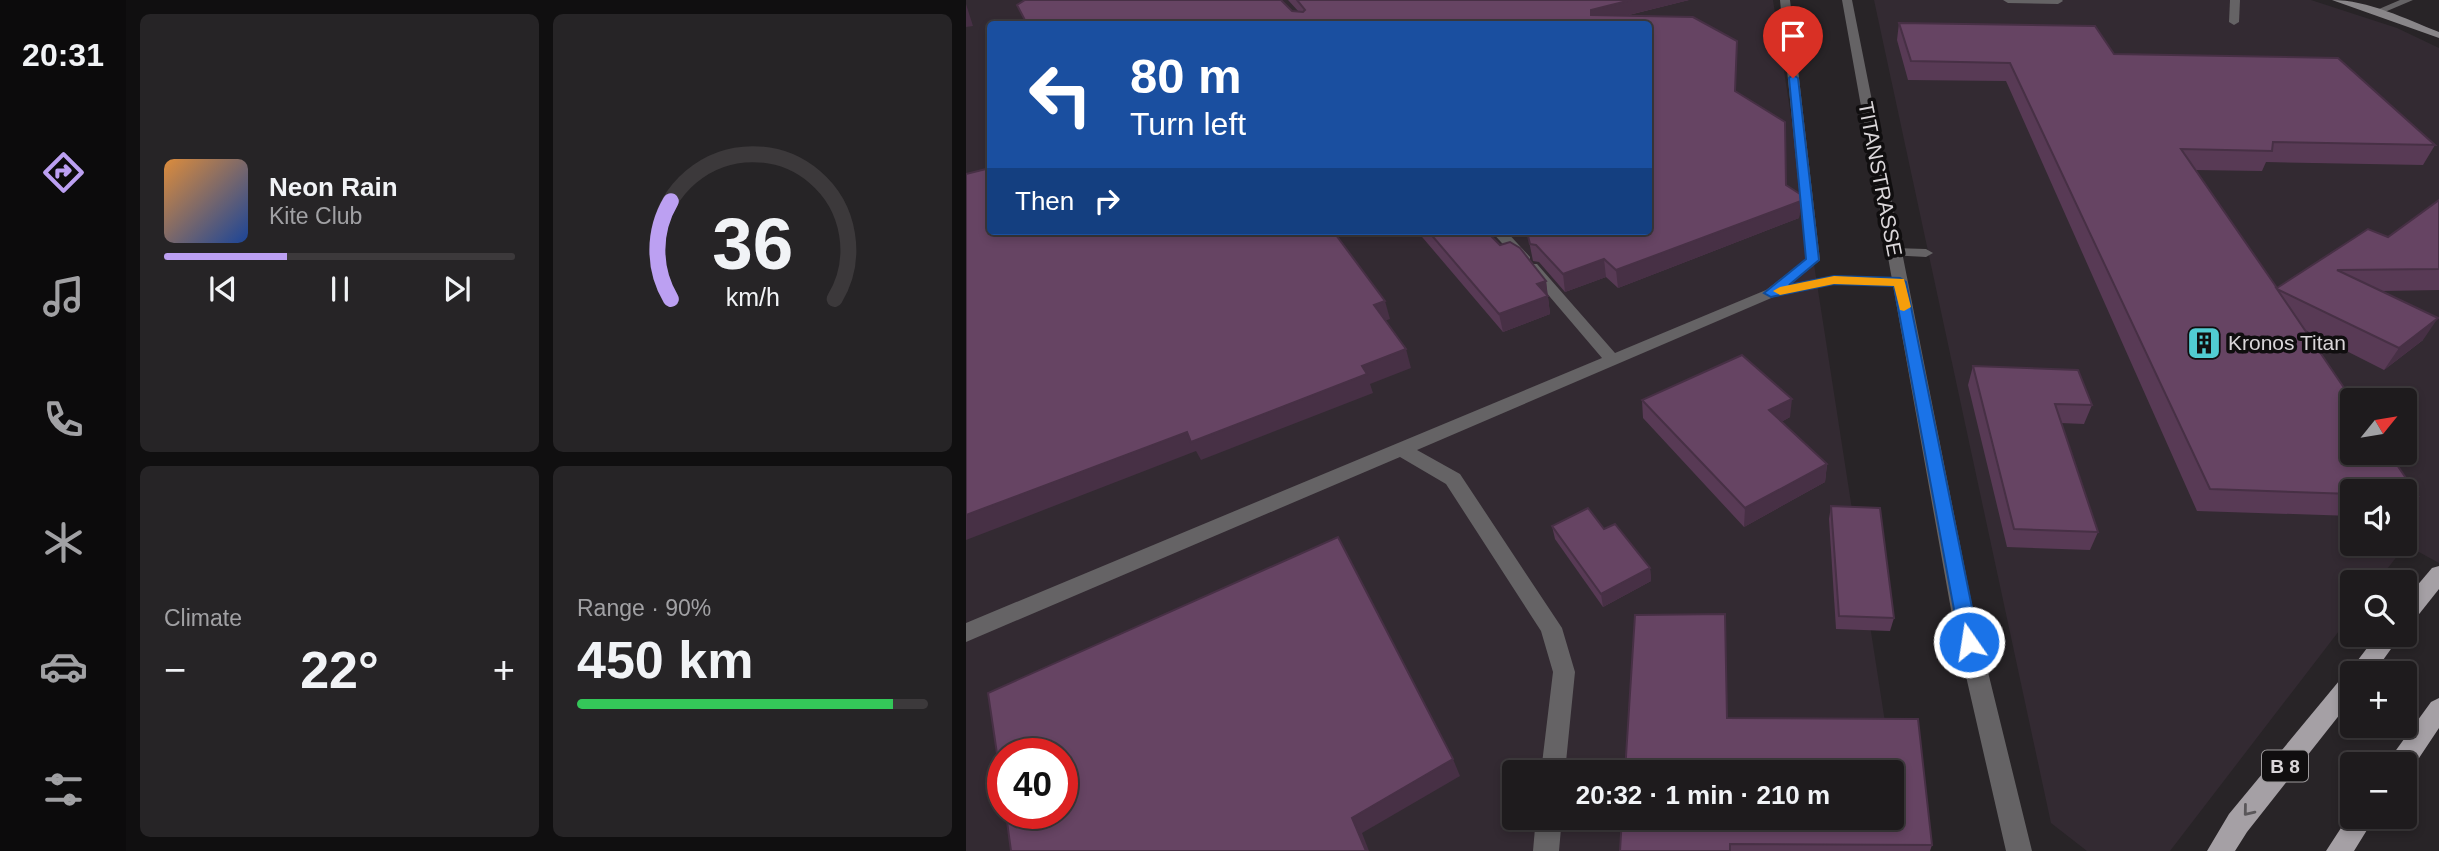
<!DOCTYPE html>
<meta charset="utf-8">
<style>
body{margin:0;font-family:Helvetica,sans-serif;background:#262426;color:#f1f3f6;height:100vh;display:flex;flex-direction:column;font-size:26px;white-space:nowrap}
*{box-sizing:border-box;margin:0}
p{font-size:23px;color:#a1a1a4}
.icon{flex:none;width:38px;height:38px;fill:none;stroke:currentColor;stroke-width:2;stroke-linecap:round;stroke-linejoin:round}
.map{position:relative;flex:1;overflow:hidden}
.details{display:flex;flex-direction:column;gap:14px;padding:14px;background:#100f10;width:840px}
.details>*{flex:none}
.top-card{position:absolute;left:21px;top:21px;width:665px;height:214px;border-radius:7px;box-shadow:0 4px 10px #0003,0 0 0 2px #3c393b;background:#1a4fa0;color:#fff;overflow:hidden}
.needle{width:46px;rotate:60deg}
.buttons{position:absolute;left:1374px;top:388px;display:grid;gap:14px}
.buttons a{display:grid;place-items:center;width:77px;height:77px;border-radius:7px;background:#1e1b1d;box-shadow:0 4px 10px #0003,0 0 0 2px #3c393b;font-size:35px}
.speed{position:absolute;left:21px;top:738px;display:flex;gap:14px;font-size:35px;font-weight:700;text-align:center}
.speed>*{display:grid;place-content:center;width:91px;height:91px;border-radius:50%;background:#1e1b1d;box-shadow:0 4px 10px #0003,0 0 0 2px #3c393b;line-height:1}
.speed .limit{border:10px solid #d22;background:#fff;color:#111}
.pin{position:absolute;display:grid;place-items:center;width:60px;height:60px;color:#fff;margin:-72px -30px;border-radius:50% 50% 50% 0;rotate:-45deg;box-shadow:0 0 7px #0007}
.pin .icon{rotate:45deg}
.me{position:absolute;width:77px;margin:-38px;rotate:347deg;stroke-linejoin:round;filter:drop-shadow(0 0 5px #0008)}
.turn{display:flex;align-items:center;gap:24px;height:147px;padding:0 28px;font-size:32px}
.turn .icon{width:91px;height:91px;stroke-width:2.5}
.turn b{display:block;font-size:49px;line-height:60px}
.then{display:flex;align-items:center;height:66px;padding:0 28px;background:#0003;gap:14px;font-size:26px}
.big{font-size:52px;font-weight:600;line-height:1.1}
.details .tile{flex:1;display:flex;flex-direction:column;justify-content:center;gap:10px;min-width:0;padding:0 24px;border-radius:10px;background:#262426}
.details .dial{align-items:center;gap:0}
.dial svg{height:182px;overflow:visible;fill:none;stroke:#3c393b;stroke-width:7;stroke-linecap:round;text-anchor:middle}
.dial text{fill:#f1f3f6;stroke:none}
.song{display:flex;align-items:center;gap:21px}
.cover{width:84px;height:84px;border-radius:10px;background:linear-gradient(135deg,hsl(30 70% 55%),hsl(220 70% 35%))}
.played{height:7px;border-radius:4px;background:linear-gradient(90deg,#bca0f2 35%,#3c393b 35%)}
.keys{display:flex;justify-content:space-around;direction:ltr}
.heat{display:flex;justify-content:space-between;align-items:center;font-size:38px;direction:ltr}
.charge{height:10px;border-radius:5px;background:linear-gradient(90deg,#34c759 90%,#3c393b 0)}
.details .tiles{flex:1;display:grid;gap:14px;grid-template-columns:repeat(2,1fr)}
.trip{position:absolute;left:536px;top:760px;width:402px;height:70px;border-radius:7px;background:#1e1b1d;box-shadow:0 4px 10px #0003,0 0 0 2px #3c393b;font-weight:600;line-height:70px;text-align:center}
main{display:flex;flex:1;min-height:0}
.tabs{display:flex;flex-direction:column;width:126px;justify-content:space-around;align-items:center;background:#0c0b0c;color:#a1a1a4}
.tabs .icon{width:49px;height:49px}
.tabs .selected{color:#bca0f2}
.tabs b{font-size:32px;color:#f1f3f6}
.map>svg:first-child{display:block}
.built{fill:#332a32;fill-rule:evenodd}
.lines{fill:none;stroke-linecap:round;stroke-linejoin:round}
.service{fill:#656365;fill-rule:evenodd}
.minor{fill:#656365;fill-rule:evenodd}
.tertiary{fill:#656365;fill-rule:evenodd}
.secondary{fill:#898689;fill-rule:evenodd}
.primary{fill:#a5a0a5;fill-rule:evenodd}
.wall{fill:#583a55}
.shaded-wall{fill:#473045}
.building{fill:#664463;stroke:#473045;stroke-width:2}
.oneway{stroke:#5a575a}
.route{fill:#1a73e8;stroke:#114b97;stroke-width:2}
.slow{fill:#f59e0b}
.labels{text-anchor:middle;stroke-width:7;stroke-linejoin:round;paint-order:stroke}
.shield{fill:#100e0f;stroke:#9d9a9c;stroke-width:2}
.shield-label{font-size:19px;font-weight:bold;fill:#dad6d9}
.street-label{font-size:21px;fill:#dad6d9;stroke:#100e0f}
.poi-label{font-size:21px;fill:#dad6d9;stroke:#100e0f;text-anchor:start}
</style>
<main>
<nav class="tabs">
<b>20:31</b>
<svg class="icon selected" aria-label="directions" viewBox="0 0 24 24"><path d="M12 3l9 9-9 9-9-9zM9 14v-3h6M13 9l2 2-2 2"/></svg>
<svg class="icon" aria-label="music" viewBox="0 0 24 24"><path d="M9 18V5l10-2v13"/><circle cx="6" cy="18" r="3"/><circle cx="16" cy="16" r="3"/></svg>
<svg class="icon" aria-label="phone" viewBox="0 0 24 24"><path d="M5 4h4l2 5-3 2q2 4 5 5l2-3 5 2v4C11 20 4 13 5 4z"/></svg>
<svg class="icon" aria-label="climate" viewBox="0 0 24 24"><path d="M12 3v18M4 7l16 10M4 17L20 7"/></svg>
<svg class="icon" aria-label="car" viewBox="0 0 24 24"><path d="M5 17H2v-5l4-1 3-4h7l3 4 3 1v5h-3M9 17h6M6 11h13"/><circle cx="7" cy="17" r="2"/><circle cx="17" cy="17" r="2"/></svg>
<svg class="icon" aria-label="filters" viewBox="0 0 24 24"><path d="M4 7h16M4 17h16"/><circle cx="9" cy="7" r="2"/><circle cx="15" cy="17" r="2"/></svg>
</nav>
<section class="details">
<div class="tiles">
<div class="tile">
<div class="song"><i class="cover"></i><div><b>Neon Rain</b><p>Kite Club</p></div></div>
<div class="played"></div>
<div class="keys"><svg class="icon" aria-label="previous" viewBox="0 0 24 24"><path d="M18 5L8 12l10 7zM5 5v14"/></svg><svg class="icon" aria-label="pause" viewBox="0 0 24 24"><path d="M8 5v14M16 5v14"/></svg><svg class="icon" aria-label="next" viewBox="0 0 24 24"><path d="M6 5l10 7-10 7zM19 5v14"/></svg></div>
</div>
<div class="tile dial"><svg viewBox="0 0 100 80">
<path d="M14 69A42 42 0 1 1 86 69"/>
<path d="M14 69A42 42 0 0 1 14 26" stroke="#bca0f2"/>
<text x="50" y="56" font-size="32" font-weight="700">36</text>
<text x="50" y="72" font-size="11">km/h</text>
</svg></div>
<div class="tile"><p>Climate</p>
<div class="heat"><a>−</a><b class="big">22°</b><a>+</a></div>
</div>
<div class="tile"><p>Range · 90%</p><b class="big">450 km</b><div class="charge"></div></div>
</div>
</section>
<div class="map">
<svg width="1473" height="851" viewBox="0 0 1473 851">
<rect width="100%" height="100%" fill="#282427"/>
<g class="built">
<path d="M0 0H807L939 851H0ZM24 24H682V231H24ZM37 754H96V814H37ZM548 772H926V817H548Z"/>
<path d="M908 0H1345L1431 28 1473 48V563L1440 545 1410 583H1386V614L1204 851H1121L1085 823ZM1386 401H1438V453H1386ZM1386 492H1438V544H1386Z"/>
</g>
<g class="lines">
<g class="service">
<polygon points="814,0 824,0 854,260 825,284 868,276 934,278 941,282 939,285 868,284 810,296 451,450 494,474 596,628 609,672 599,772 575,772 587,672 575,631 480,484 434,457 0,642 0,623 636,358 561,270 559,267 561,264 571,264 649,353 800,290 840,259"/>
<polygon points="1037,0 1096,0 1097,1 1092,4 1042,3"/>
<polygon points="1264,0 1274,0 1273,22 1268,25 1263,22"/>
<polygon points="525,231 540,231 564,257 564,263 554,263"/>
<polygon points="928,248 960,249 967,253 960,257 923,255 923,249"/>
<polygon points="570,817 596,817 593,851 567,851"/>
</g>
<polygon class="minor" points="1434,0 1447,0 1414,14 1406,12"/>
<polygon class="tertiary" points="876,0 886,0 1008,615 1066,851 1040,851 986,615"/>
<path class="secondary" d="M1366 0C1402 0 1440 19 1473 32V38Z"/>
<g class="primary">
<polygon points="1473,566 1473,589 1446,623 1438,626 1438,601 1466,568"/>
<polygon points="1411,635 1435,635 1407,674 1386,674 1386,699 1281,832 1269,851 1241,851 1263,814 1378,675 1382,673"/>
<polygon points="1473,698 1473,728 1443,773 1438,775 1438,765 1422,765 1425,757 1465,702"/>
<polygon points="1386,811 1386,817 1409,817 1388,851 1360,851"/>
</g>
</g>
<g class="wall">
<polygon points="59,0 315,0 326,11 333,12 322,0 723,0 659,16 727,17 771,41 769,91 819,122 820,185 834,194 835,201 833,218 652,288 640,277 599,292 573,262 567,261 562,236 575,231 682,231 682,24 61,24 51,5"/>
<polygon points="933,23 1148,54 1469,145 1457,165 1300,162 1296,171 1229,170 1311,288 1422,237 1473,200 1473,290 1415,291 1457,340 1418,370 1339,330 1452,496 1438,513 1438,492 1386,492 1386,516 1231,511 1040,81 942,80 931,40"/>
<polygon points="451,231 520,231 534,245 580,281 584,314 537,332"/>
<polygon points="1007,366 1126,405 1118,424 1095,423 1132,532 1124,550 1041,547 1002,385"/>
<polygon points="676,400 824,417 815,422 861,464 859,482 778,527 677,418"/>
<polygon points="865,506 928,618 924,631 870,629 863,519"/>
<polygon points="586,526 638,529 684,568 685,581 637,607 589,539"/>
<polygon points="761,718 966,845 964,851 654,851"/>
</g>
<g class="shaded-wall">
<polygon points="665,0 723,0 626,24 625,10"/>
<polygon points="0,4 7,26 0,27"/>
<polygon points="835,201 833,218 652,288 650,270"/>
<polygon points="638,259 640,277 599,292 597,274"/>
<polygon points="580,281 584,314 537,332 533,314 571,284"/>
<polygon points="419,301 424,319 413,323 408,305"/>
<polygon points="1472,318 1457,340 1418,370 1433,348"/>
<polygon points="440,349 445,368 404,384 407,393 235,460 230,451 0,540 0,515"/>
<polygon points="826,399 824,417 802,429 803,410"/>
<polygon points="861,464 859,482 778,527 779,508"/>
<polygon points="684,568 685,581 637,607 635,594"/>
<polygon points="487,759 494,776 396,833 403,851 400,851 386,818"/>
</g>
<g class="building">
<polygon points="59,0 315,0 326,11 337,12 339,10 331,0 665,0 625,10 625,15 727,17 771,41 769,91 819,122 820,185 834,194 835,201 650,270 638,259 597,274 570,245 564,244 562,236 575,231 682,231 682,24 61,24 51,5"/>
<polygon points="933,23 1129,26 1148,54 1372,58 1469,145 1307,142 1306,151 1215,149 1311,288 1402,229 1422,237 1473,200 1473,269 1371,270 1472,318 1433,348 1311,289 1387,401 1386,401 1386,453 1423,453 1452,496 1438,496 1438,492 1386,492 1386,494 1244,489 1044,63 945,61"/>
<polygon points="24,168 24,231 367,231 419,301 408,305 440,349 396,366 401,374 225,442 221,432 0,515 0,174"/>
<polygon points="462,231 520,231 534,245 544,242 554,248 580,281 571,284 582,296 533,314"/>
<polygon points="776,355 826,399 803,410 861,464 779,508 676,400"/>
<polygon points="1007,366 1112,370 1126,405 1089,404 1132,532 1048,529"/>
<polygon points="865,506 914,508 928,618 873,616"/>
<polygon points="622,508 638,529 649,524 684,568 635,594 586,526"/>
<polygon points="372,537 487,759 386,818 400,851 45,851 40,814 96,814 96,754 37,754 37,794 22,693"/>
<polygon points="759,614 761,718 952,719 966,845 764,844 764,851 654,851 656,817 926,817 926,772 659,772 669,615"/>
</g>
<defs><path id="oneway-chevron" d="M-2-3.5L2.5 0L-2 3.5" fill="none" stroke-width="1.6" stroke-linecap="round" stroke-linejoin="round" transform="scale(1.75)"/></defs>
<use class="oneway" href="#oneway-chevron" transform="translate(1282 811) rotate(129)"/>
<polygon class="route" points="827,75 832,78 853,260 823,285 868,276 934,278 940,282 1013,642 1010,648 1003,650 996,648 994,642 928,286 868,284 805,297 798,293 840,259 823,78"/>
<polygon class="slow" points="868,276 938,279 945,307 938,311 934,310 928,286 868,284 814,295 807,291 814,287"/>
<defs>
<g id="building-square" transform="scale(1.75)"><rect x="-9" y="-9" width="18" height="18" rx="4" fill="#51ccd2" stroke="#100e0f"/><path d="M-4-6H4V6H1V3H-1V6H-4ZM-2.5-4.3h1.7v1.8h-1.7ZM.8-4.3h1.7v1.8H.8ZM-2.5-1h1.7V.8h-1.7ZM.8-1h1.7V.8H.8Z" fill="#111"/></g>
</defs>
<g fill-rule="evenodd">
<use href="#building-square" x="1238" y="343"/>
</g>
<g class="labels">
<rect class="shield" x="1296" y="750.5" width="46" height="31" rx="5"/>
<g class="shield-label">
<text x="1319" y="773">B 8</text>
</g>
<g class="street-label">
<text transform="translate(914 179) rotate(79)" y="7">TITANSTRASSE</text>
</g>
<g class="poi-label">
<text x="1262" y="350">Kronos Titan</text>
</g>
</g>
</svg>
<div class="buttons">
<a><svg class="needle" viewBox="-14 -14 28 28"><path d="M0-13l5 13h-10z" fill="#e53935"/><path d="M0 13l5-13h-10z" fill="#a1a1a4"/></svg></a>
<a><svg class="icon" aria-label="sound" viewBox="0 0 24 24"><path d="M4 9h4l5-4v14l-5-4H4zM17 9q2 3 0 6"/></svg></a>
<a><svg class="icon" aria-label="search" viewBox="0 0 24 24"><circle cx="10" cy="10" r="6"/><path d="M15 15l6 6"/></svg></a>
<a>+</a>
<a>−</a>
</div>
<div class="speed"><div class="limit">40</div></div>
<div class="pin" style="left:827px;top:78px;background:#d93025"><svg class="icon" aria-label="arrive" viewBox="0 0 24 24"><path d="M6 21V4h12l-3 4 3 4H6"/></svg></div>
<svg class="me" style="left:1003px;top:642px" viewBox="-20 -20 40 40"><circle r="17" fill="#1a73e8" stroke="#fff" stroke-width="3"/><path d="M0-11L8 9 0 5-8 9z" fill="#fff"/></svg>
<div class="trip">20:32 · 1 min · 210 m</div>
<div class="top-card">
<div class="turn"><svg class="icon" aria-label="left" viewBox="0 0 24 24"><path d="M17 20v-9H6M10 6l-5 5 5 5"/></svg><div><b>80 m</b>Turn left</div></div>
<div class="then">Then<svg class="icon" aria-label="right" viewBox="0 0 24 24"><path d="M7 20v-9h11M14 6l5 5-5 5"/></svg></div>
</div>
</div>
</main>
